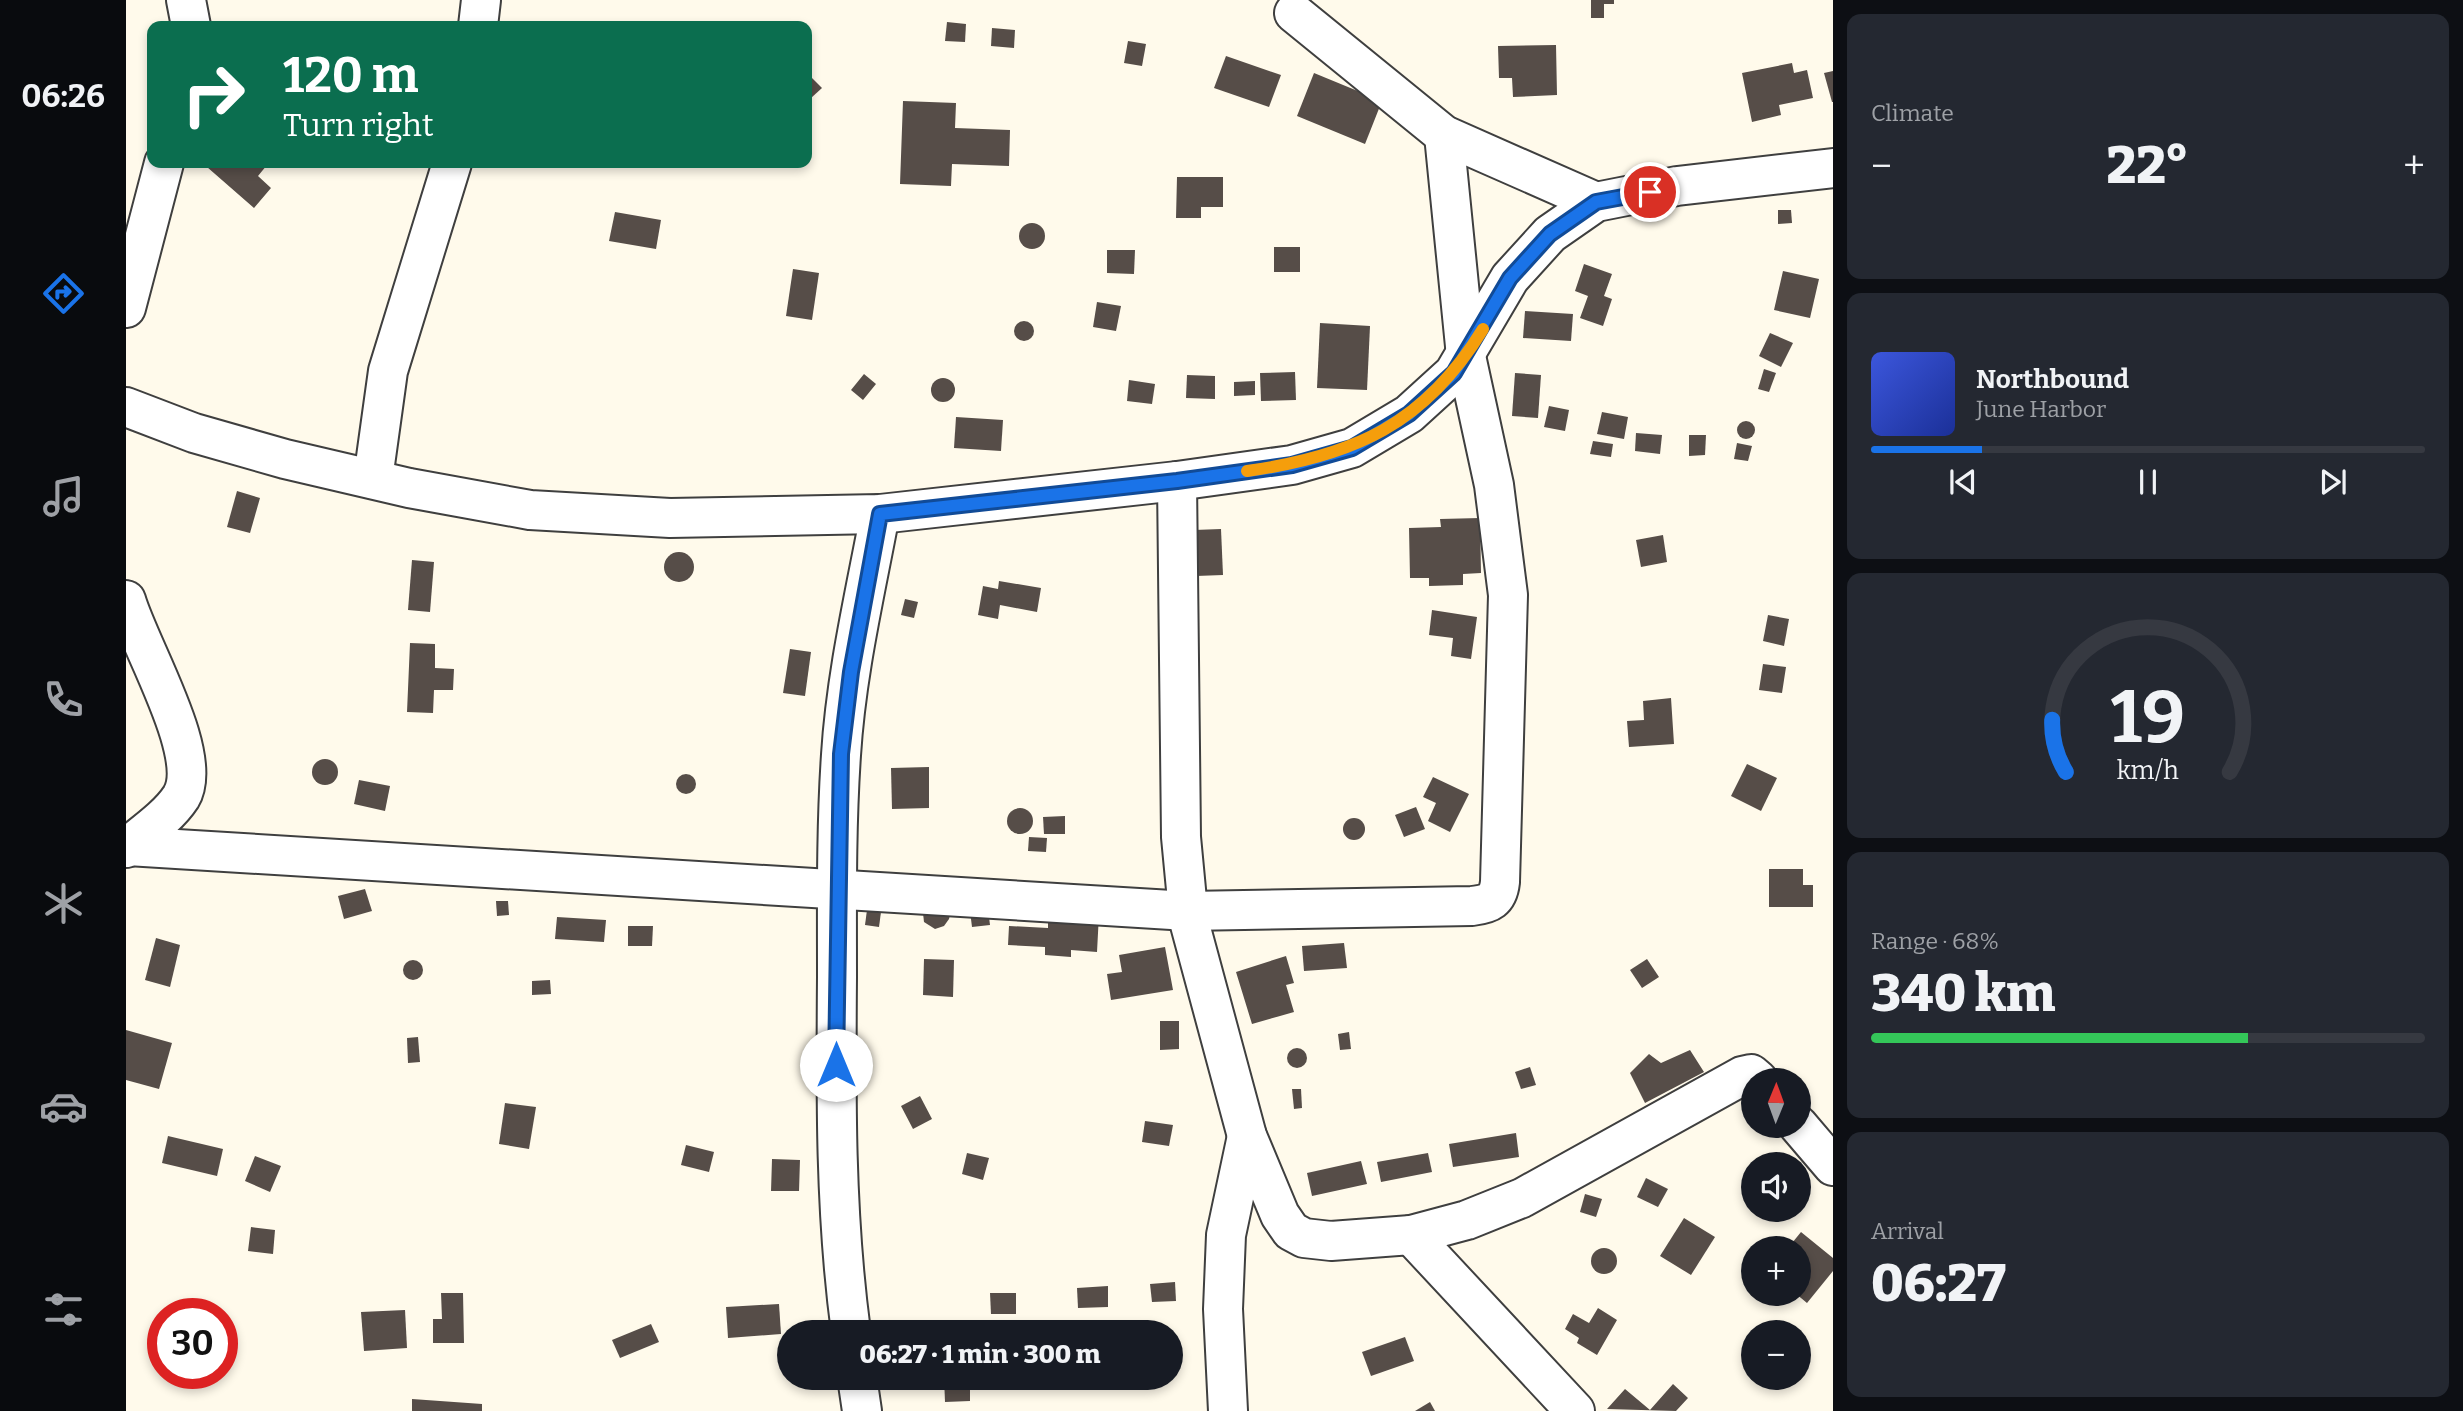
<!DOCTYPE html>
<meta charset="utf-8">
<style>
body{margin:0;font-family:Bitter,serif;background:#242831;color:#f1f3f6;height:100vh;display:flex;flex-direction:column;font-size:26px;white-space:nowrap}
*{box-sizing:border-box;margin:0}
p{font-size:23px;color:#9ea1a6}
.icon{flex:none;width:38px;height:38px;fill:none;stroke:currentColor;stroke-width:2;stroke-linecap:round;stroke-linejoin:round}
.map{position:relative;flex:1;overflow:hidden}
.sheet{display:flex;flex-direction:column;gap:14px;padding:14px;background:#0d0f14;width:630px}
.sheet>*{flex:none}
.top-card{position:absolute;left:21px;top:21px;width:665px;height:147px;border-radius:14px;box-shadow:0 4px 10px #0003;background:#0b6e4f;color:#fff;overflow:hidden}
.needle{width:46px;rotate:1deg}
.controls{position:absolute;left:1615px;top:1068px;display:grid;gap:14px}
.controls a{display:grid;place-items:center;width:70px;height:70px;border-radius:50%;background:#171b24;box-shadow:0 4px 10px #0003;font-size:35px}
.speed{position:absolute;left:21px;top:1298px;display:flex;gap:14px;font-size:35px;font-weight:700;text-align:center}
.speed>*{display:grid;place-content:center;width:91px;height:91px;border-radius:50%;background:#171b24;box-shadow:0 4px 10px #0003;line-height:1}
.speed .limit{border:10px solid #d22;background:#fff;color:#111}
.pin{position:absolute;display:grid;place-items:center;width:60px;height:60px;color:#fff;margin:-30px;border:4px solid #fff;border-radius:50%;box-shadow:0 2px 7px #0007}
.me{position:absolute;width:77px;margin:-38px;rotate:0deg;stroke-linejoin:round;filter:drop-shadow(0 0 5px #0008)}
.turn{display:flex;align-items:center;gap:24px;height:147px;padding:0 21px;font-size:32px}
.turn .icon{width:91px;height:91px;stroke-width:2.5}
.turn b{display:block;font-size:49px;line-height:60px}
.big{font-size:52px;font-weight:800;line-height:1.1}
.sheet .tile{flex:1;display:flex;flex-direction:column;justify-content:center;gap:10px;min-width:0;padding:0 24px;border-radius:14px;background:#242831}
.sheet .dial{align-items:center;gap:0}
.dial svg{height:182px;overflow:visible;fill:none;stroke:#363941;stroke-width:7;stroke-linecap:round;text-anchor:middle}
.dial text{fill:#f1f3f6;stroke:none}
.song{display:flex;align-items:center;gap:21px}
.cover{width:84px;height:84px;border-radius:10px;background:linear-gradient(135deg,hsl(230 70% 55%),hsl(230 70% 35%))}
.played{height:7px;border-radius:4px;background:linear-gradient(90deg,#1a73e8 20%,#363941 20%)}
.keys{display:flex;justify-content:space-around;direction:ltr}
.heat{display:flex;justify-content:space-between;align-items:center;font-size:38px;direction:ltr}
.charge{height:10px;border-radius:5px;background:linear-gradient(90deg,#34c759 68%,#363941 0)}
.trip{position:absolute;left:651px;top:1320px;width:406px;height:70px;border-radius:35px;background:#171b24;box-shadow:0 4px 10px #0003;font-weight:800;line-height:70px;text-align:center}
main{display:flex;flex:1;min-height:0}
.tabs{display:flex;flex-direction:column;width:126px;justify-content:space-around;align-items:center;background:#090b0e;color:#9ea1a6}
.tabs .icon{width:49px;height:49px}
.tabs .current{color:#1a73e8}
.tabs b{font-size:32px;color:#f1f3f6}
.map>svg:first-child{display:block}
.building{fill:#564d48}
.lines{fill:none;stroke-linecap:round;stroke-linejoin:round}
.minor-casing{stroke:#3f3f3f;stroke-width:42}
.minor{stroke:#fff;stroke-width:38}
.route-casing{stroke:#114b97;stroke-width:18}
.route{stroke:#1a73e8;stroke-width:12}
.slow{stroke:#f59e0b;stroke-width:12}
</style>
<main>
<nav class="tabs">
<b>06:26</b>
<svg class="icon current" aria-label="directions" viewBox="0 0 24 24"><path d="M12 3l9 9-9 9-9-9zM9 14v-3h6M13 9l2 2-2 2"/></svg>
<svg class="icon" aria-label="music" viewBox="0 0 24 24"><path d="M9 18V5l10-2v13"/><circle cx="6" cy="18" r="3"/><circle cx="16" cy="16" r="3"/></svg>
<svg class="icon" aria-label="phone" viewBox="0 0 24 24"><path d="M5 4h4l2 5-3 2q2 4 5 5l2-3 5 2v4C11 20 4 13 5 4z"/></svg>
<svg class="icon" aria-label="climate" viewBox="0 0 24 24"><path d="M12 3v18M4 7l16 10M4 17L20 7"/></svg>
<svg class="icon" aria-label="car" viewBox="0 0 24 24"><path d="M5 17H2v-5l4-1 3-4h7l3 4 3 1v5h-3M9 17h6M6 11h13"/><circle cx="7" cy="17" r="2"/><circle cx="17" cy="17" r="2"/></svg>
<svg class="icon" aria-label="filters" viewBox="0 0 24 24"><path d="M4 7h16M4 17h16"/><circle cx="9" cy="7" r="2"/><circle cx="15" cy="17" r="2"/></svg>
</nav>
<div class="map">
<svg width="1707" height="1411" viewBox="0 0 1707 1411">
<rect width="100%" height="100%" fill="#fffaeb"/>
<g class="building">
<polygon points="1465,0 1488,0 1488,4 1478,4 1478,18 1465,18"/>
<polygon points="821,22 840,24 839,42 819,41"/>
<polygon points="866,28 889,30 888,48 865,46"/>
<polygon points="1002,41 1020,44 1016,66 998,63"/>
<polygon points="1430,45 1431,95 1387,97 1386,78 1373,78 1372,46"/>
<polygon points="1100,56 1155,75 1143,107 1088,88"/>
<polygon points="1666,63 1668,73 1681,70 1687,98 1653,105 1655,115 1626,122 1616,73"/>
<polygon points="1707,71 1707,102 1706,102 1698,73"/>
<polygon points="1188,73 1256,101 1239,144 1171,116"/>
<polygon points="684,76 696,88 685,98 681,94 681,79"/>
<polygon points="777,101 830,103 829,128 884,130 883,166 826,164 825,186 774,184"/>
<polygon points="85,163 138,163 141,165 132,176 145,188 128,208 81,167"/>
<polygon points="1051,177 1097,177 1097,207 1075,207 1075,218 1050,218"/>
<polygon points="1652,210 1665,210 1666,223 1652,224"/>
<polygon points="489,212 535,220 530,249 483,241"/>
<circle cx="906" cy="236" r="13"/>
<rect x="1148" y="247" width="26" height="25"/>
<polygon points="981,250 1009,250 1008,274 981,273"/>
<polygon points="1458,264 1486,274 1478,296 1486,299 1477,326 1454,318 1462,296 1449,291"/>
<polygon points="667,269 693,273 686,320 660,316"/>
<polygon points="1657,271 1693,279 1684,318 1648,310"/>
<polygon points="971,302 995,306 990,331 967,327"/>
<polygon points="1399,311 1447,314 1445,341 1397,338"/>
<circle cx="898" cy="331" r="10"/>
<polygon points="1194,323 1244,326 1241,390 1191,388"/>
<polygon points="1644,333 1667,343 1655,367 1633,356"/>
<polygon points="1638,369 1650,373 1643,392 1632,389"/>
<polygon points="1169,372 1170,400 1135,401 1134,373"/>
<polygon points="1389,373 1415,375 1412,418 1386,416"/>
<polygon points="738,374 750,384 737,400 725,390"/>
<polygon points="1061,375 1089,376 1089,399 1060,398"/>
<circle cx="817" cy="390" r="12"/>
<polygon points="1003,380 1029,384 1026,404 1001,401"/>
<polygon points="1129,381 1129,395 1108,396 1108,382"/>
<polygon points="1423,406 1443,410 1439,431 1418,427"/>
<polygon points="1476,412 1502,417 1498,439 1471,434"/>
<polygon points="830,417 877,420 875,451 828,448"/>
<circle cx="1620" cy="430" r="9"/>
<polygon points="1510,433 1536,435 1534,454 1509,451"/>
<polygon points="1563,435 1580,435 1579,455 1563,456"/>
<polygon points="1467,441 1487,444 1485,457 1464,454"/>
<polygon points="1611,443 1626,446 1622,461 1608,459"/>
<polygon points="111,491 134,498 124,533 101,527"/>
<polygon points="1354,518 1355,573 1337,574 1337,585 1303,586 1303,578 1284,578 1283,528 1315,527 1314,519"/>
<polygon points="1095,529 1097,575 1070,576 1068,530"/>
<polygon points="1537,535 1541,562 1515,567 1510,540"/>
<circle cx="553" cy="567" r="15"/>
<polygon points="286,560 308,562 304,612 282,610"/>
<polygon points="873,581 915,588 911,612 874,605 872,619 852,615 857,586 872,589"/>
<polygon points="779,599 792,602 788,618 775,615"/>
<polygon points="1306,610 1351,617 1345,659 1325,656 1327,638 1303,635"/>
<polygon points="1642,615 1663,619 1658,646 1637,641"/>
<polygon points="284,643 309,644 309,668 328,669 327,690 308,690 307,713 281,712"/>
<polygon points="664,649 685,652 679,696 657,693"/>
<polygon points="1637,664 1660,667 1656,693 1633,690"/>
<polygon points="1545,698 1548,744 1503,747 1501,721 1518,720 1517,701"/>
<circle cx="199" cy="772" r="13"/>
<polygon points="1621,764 1651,778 1635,811 1605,796"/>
<polygon points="803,767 803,808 766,809 765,768"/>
<circle cx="560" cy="784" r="10"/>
<polygon points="1307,777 1343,794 1324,832 1302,821 1310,803 1297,797"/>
<polygon points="233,780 264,786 259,811 228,804"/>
<polygon points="1290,807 1299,829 1278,837 1269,815"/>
<circle cx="894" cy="821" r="13"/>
<polygon points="939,816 939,834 918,834 917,817"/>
<circle cx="1228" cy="829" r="11"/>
<polygon points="903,837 921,838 920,852 902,851"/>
<polygon points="1643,869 1677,869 1677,885 1687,885 1687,907 1643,907"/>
<polygon points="239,889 246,911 218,919 212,896"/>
<polygon points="370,901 382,901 383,915 371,916"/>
<polygon points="862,909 864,925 846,927 844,911"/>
<polygon points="741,910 755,912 753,927 739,925"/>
<polygon points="797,913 824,915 823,919 818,926 809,929 798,922"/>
<polygon points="973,914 971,952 945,950 945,957 919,955 919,947 882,945 883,926 922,928 922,920"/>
<polygon points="431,917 480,920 478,942 429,939"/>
<polygon points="502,926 527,926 526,946 502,946"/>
<polygon points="30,938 54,945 44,987 19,980"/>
<polygon points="1218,943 1221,968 1178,971 1176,946"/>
<polygon points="1039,947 1047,990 985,1000 981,974 996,972 993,955"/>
<polygon points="1160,956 1168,983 1160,985 1168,1012 1126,1024 1110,972"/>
<polygon points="798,959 828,960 827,997 797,995"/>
<polygon points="1521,959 1533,977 1516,988 1504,970"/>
<circle cx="287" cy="970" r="10"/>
<polygon points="424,980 425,994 406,995 406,981"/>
<polygon points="1034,1021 1053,1021 1053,1049 1034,1050"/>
<polygon points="0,1030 46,1043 33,1089 0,1080"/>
<polygon points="1223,1032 1225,1049 1214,1050 1212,1034"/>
<polygon points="292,1037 294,1062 282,1063 281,1038"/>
<circle cx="1171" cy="1058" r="10"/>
<polygon points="1564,1050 1578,1072 1519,1103 1504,1073 1523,1054 1535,1063"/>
<polygon points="1404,1067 1410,1085 1395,1089 1389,1072"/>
<polygon points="1166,1089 1175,1089 1176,1108 1168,1109"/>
<polygon points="794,1096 806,1119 787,1129 775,1106"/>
<polygon points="379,1103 410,1107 403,1149 373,1144"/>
<polygon points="1019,1121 1047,1125 1043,1146 1016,1142"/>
<polygon points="1390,1133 1393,1157 1327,1167 1323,1144"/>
<polygon points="42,1136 97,1149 91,1176 36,1163"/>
<polygon points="560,1145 588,1152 583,1172 555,1165"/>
<polygon points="841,1153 863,1158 857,1180 836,1174"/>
<polygon points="1302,1153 1306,1172 1255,1182 1251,1162"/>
<polygon points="129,1156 155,1166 144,1192 119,1181"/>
<polygon points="646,1159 674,1160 673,1191 645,1191"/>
<polygon points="1235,1161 1241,1184 1186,1196 1181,1173"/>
<polygon points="1520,1178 1542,1189 1532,1207 1511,1197"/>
<polygon points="1459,1194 1476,1199 1470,1217 1454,1212"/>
<polygon points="1558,1218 1589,1237 1565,1275 1534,1256"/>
<polygon points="125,1227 149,1230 147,1254 122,1251"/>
<polygon points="1675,1232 1707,1258 1707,1271 1681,1303 1669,1293 1673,1293 1673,1248 1662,1248"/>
<circle cx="1478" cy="1261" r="13"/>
<polygon points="1049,1282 1050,1301 1026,1302 1024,1284"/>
<polygon points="982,1286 982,1307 952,1308 951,1288"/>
<polygon points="315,1293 337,1293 338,1343 307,1343 307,1319 316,1319"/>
<polygon points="864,1293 890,1293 890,1314 865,1314"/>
<polygon points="653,1304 655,1334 602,1338 600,1307"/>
<polygon points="1472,1308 1491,1320 1471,1355 1451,1343 1453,1338 1439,1329 1447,1314 1463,1323"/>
<polygon points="279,1310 281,1348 238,1351 235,1312"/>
<polygon points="525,1324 533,1342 494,1358 486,1340"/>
<polygon points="1279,1337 1288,1361 1245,1376 1236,1352"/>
<polygon points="818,1377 844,1377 844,1401 819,1402"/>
<polygon points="1547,1384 1562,1398 1550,1411 1481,1409 1499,1389 1524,1410"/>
<polygon points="286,1399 356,1404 356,1411 286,1411"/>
<polygon points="1304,1402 1309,1411 1289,1411"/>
</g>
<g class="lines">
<g class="minor-casing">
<g id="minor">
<polyline points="60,0 65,26"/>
<polyline points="1168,13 1318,135 1470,202"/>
<polyline points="352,26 355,0"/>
<polyline points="0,308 38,163"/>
<polyline points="0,407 68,433 159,459 283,488 404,510 544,518 754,514 1051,481 1166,465 1226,448 1283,414 1328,373 1384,278 1424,234 1470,202 1551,186 1707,168"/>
<polyline points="247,479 262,371 326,163"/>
<polyline points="1051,481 1055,837 1063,921 1121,1136 1154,1215 1165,1231 1178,1238 1205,1241 1285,1235 1341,1220 1396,1198 1616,1076 1625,1074 1632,1080"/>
<path d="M0 600C13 646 80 756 55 797 42 817 18 833 0 848"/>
<path d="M2 846 1062 911 1346 906C1364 904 1372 900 1374 882L1382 595 1368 485 1340 356 1318 135"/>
<polyline points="1672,1125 1707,1166"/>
<polyline points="1285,1235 1449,1411"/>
<path d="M725 1332C709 1214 710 1096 711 977 711 903 710 829 715 755 720 674 739 594 754 514"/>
<polyline points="731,1377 736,1411"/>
<polyline points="1102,1411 1097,1309 1100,1235 1121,1136"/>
</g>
</g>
<use href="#minor" class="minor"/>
</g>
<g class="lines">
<g class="route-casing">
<polyline id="route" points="710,1065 715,754 725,672 754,514 1051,481 1166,465 1226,448 1283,414 1328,373 1384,278 1424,234 1470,202 1524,192"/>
</g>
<use href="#route" class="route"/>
<path class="slow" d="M1121 471C1228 456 1299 424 1357 329"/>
</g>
</svg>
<div class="controls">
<a><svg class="needle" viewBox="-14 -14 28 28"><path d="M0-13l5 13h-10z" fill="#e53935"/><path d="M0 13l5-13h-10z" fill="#9ea1a6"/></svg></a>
<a><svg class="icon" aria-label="sound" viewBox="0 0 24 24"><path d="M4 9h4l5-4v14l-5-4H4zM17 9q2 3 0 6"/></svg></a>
<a>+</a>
<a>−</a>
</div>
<div class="speed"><div class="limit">30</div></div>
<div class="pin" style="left:1524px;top:192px;background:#d93025"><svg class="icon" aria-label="arrive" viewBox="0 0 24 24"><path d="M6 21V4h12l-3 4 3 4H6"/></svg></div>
<svg class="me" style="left:710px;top:1065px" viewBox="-20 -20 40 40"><circle r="19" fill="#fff"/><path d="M0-13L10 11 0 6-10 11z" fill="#1a73e8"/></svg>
<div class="trip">06:27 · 1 min · 300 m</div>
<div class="top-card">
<div class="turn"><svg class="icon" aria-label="right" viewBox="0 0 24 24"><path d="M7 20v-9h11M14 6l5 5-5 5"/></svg><div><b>120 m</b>Turn right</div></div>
</div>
</div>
<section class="sheet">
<div class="tile"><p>Climate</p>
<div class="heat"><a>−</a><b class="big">22°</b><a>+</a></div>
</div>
<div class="tile">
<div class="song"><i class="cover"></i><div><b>Northbound</b><p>June Harbor</p></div></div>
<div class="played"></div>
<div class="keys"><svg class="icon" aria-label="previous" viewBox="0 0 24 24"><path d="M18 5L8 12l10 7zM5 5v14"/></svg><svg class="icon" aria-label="pause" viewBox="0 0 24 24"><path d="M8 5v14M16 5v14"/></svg><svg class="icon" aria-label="next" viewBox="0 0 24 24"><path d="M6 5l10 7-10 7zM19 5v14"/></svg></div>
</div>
<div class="tile dial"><svg viewBox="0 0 100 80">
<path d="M14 69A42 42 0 1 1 86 69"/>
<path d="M14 69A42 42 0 0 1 8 46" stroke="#1a73e8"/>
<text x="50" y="56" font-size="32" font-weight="700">19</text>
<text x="50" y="72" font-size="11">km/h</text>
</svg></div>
<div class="tile"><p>Range · 68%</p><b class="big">340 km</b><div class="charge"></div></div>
<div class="tile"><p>Arrival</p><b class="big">06:27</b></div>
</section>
</main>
